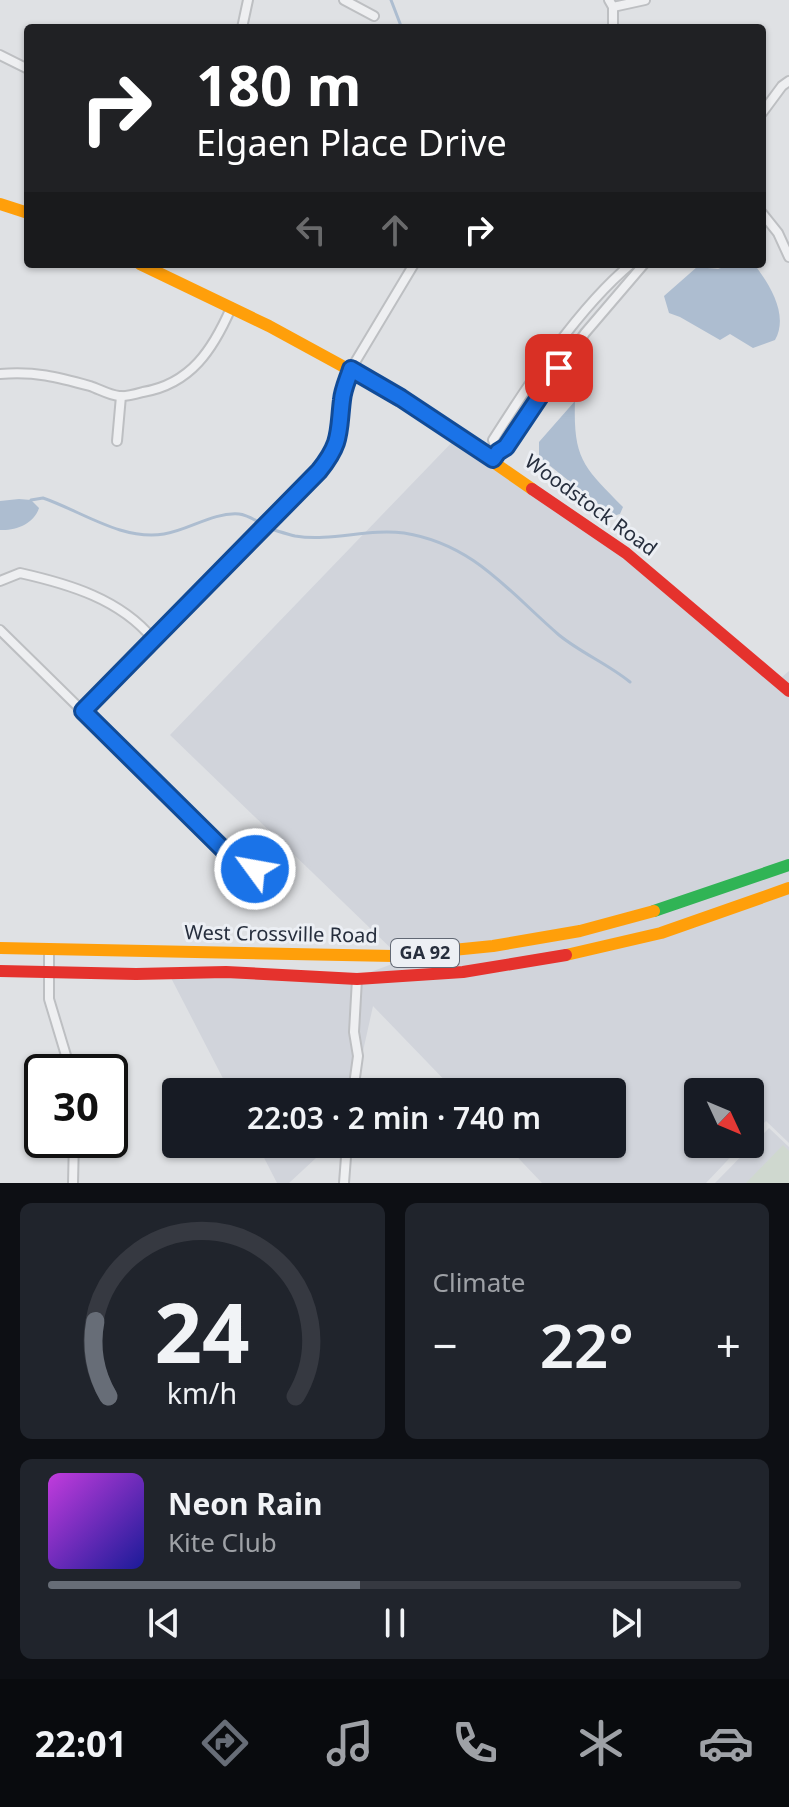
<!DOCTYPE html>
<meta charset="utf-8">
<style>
body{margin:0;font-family:"Noto Sans",sans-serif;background:#20242c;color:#f1f3f6;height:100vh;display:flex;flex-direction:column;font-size:30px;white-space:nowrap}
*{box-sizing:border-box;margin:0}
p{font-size:26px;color:#9ea1a6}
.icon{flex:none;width:44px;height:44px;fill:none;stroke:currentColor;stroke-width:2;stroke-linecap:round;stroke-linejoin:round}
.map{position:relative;height:1183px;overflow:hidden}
.sheet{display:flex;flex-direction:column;gap:20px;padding:20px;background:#0d0f14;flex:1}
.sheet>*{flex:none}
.hud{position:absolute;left:24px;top:24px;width:742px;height:244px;border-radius:8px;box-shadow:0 2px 6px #0004;background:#202124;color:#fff;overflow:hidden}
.needle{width:52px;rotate:134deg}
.fabs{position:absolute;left:684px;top:1078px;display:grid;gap:16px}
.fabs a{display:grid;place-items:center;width:80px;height:80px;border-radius:8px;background:#171b24;box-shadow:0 2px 6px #0004;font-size:40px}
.speed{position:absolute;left:24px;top:1054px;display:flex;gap:16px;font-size:40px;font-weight:700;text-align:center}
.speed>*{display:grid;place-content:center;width:104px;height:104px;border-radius:50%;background:#171b24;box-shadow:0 2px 6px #0004;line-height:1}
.speed .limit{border:4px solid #111;border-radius:12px;background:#fff;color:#111}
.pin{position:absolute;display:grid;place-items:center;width:68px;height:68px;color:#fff;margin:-34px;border-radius:16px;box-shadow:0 4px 12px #0006}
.me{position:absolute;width:88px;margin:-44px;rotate:302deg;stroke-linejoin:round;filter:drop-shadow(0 0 6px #0008)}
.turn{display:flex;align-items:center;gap:28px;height:168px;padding:0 40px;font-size:36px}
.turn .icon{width:104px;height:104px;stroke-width:2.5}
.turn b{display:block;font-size:56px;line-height:68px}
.lanes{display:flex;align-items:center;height:76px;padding:0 40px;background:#0003;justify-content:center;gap:40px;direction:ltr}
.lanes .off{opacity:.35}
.big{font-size:60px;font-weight:600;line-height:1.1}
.sheet .tile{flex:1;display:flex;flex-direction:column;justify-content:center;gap:12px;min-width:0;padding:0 28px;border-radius:12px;background:#20242c}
.sheet .dial{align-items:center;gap:0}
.dial svg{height:208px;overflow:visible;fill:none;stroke:#363941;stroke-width:7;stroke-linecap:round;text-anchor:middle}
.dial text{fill:#f1f3f6;stroke:none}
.song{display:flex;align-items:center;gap:24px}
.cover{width:96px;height:96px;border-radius:12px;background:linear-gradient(135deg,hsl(290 70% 55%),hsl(240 70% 35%))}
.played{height:8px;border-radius:4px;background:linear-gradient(90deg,#676d77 45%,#363941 45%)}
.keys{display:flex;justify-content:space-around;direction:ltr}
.heat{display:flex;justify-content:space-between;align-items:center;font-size:44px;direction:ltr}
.sheet .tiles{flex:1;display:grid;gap:20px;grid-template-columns:1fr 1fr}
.tile:last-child{grid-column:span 2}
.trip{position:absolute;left:162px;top:1078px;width:464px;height:80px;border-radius:8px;background:#171b24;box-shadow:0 2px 6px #0004;font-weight:600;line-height:80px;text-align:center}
.tabs{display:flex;height:128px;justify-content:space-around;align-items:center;background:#090b0e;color:#9ea1a6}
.tabs .icon{width:56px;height:56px}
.tabs .on{color:#676d77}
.tabs b{font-size:36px;color:#f1f3f6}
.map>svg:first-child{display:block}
.built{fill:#d1d4db}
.green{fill:#cfd8cf}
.water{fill:#adbdd0}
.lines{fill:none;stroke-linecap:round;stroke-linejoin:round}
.stream{stroke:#adbdd0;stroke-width:3}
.street-casing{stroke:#bdbfc2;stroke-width:12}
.street{stroke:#eeeff1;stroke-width:8}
.fast{stroke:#30b455;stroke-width:12}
.slow{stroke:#ff9f0a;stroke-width:12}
.jam{stroke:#e5322d;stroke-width:12}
.route-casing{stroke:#114b97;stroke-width:20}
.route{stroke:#1a73e8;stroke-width:14}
.labels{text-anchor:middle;stroke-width:6;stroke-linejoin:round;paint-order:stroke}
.shield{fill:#eceff4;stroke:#616874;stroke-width:2}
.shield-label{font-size:18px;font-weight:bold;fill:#262e3d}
.street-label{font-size:20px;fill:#262e3d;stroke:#eceff4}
</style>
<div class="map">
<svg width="789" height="1183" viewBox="0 0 789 1183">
<rect width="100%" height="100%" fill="#dfe1e4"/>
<g class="built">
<polygon points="458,436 560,504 775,683 789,671 789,1143 766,1121 750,1137 750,1092 698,1092 698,1144 743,1144 706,1183 542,1183 505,1144 612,1144 612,1092 456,1092 373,1006 354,1092 230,1092 168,972 349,980 403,960 170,735"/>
<polygon points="769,1128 789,1147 789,1183 715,1183"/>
<polygon points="257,1144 331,1144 289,1183 277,1183"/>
</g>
<polygon class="green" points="783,1145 789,1151 789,1183 746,1183"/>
<g class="water">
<path d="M732 264H754C770 285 789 315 775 340L753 348 730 334 720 340 680 317 669 313 664 296 697 267 718 269Z"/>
<path d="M575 401C573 460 584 467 623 507L620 514 613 516 539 457V442Z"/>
<path d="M19 499 31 500 39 508C34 524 15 531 0 530V501Z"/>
</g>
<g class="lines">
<g class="stream">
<polyline points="391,0 401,26"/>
<path d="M31 500 43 498C81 511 122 541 164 534 189 530 213 512 239 514 251 515 260 525 272 529 279 532 288 534 295 536 332 542 368 528 404 533 474 544 509 592 559 635 581 653 608 664 630 682"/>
</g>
<g class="street-casing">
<g id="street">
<polyline points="344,0 374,16"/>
<polyline points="609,0 613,7 613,28"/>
<polyline points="613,7 645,0"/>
<polyline points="242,28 248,0"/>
<polyline points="0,55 28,69"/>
<polyline points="762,113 782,86 789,81"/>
<polyline points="762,213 778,233 789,257"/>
<path d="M0 374C35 371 57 377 90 386 99 389 109 395 119 396 126 397 136 394 143 392 191 384 213 349 231 308"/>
<polyline points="117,441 121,396"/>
<path d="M498 452 493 440C529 383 579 307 631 264"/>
<polyline points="493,459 498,452 506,447 585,333 644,264"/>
<path d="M0 581 20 573C69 584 120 599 153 639"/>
<polyline points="0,630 234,860 255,869"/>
<polyline points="83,711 319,471 333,454 341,431 342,397 351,369 414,264"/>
<polyline points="49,949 49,999 71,1072"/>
<polyline points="353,1092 358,1056 354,1032 357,979"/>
<polyline points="73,1183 74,1140"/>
<polyline points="344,1183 347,1144"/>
</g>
</g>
<use href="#street" class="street"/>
<polyline class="fast" points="654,911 789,865"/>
<g class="slow">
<polyline points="0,204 28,213"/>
<polyline points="140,264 269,326 401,398 532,489"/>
<polyline points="0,948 393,956 493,946 580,931 654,911"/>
<polyline points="566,955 661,933 789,888"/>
</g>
<g class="jam">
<polyline points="532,489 626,553 789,691"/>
<polyline points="0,971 136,974 226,972 357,979 463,972 566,955"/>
</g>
</g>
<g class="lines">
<g class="route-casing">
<path id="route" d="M255 869 234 860 83 711 319 471C342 442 338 433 342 400 343 389 348 379 351 369L401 398 493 459 498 452 506 447 559 368"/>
</g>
<use href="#route" class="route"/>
</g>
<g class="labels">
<rect class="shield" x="391" y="939" width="68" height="28" rx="6"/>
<g class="shield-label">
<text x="425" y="959">GA 92</text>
</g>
<g class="street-label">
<text transform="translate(591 505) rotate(36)" y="7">Woodstock Road</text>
<text transform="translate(281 934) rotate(1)" y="7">West Crossville Road</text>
</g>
</g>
</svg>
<div class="fabs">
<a><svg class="needle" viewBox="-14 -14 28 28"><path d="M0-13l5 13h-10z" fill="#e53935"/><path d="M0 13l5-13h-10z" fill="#9ea1a6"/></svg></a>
</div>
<div class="speed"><div class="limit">30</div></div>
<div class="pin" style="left:559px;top:368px;background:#d93025"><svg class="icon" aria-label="arrive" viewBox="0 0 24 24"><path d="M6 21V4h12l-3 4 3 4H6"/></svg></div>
<svg class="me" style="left:255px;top:869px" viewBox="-20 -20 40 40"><circle r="17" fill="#1a73e8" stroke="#fff" stroke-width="3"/><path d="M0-11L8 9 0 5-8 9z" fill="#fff"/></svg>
<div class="trip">22:03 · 2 min · 740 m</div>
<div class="hud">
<div class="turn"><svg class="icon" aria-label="right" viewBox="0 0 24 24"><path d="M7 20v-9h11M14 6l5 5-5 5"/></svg><div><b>180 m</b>Elgaen Place Drive</div></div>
<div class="lanes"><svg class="icon off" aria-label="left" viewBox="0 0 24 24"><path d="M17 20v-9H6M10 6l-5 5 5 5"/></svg><svg class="icon off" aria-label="ahead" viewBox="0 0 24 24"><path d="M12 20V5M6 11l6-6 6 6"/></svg><svg class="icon" aria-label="right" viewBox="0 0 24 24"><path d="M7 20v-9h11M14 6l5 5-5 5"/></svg></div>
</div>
</div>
<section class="sheet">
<div class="tiles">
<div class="tile dial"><svg viewBox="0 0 100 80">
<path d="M14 69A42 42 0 1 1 86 69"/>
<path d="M14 69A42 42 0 0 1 9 40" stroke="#676d77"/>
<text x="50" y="56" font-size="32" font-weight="700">24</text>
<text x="50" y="72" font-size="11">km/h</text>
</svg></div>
<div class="tile"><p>Climate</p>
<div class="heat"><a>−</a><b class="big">22°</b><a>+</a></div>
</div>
<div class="tile">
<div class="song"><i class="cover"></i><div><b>Neon Rain</b><p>Kite Club</p></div></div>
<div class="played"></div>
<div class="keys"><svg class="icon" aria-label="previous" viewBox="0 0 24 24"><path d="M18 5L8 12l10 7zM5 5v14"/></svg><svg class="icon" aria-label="pause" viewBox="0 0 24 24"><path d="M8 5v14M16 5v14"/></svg><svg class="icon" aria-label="next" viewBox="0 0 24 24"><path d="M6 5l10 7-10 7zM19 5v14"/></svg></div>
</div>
</div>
</section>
<nav class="tabs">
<b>22:01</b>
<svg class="icon on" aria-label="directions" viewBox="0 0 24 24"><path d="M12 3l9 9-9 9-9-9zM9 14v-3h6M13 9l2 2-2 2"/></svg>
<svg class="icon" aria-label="music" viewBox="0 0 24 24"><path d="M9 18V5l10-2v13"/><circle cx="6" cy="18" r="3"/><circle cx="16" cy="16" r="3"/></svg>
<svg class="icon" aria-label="phone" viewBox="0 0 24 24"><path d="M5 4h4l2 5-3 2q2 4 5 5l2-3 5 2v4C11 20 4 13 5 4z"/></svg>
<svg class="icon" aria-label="climate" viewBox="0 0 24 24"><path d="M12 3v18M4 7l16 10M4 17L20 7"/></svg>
<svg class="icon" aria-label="car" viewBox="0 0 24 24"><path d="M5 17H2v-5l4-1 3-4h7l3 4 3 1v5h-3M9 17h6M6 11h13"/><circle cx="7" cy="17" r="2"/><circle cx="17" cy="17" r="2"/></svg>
</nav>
